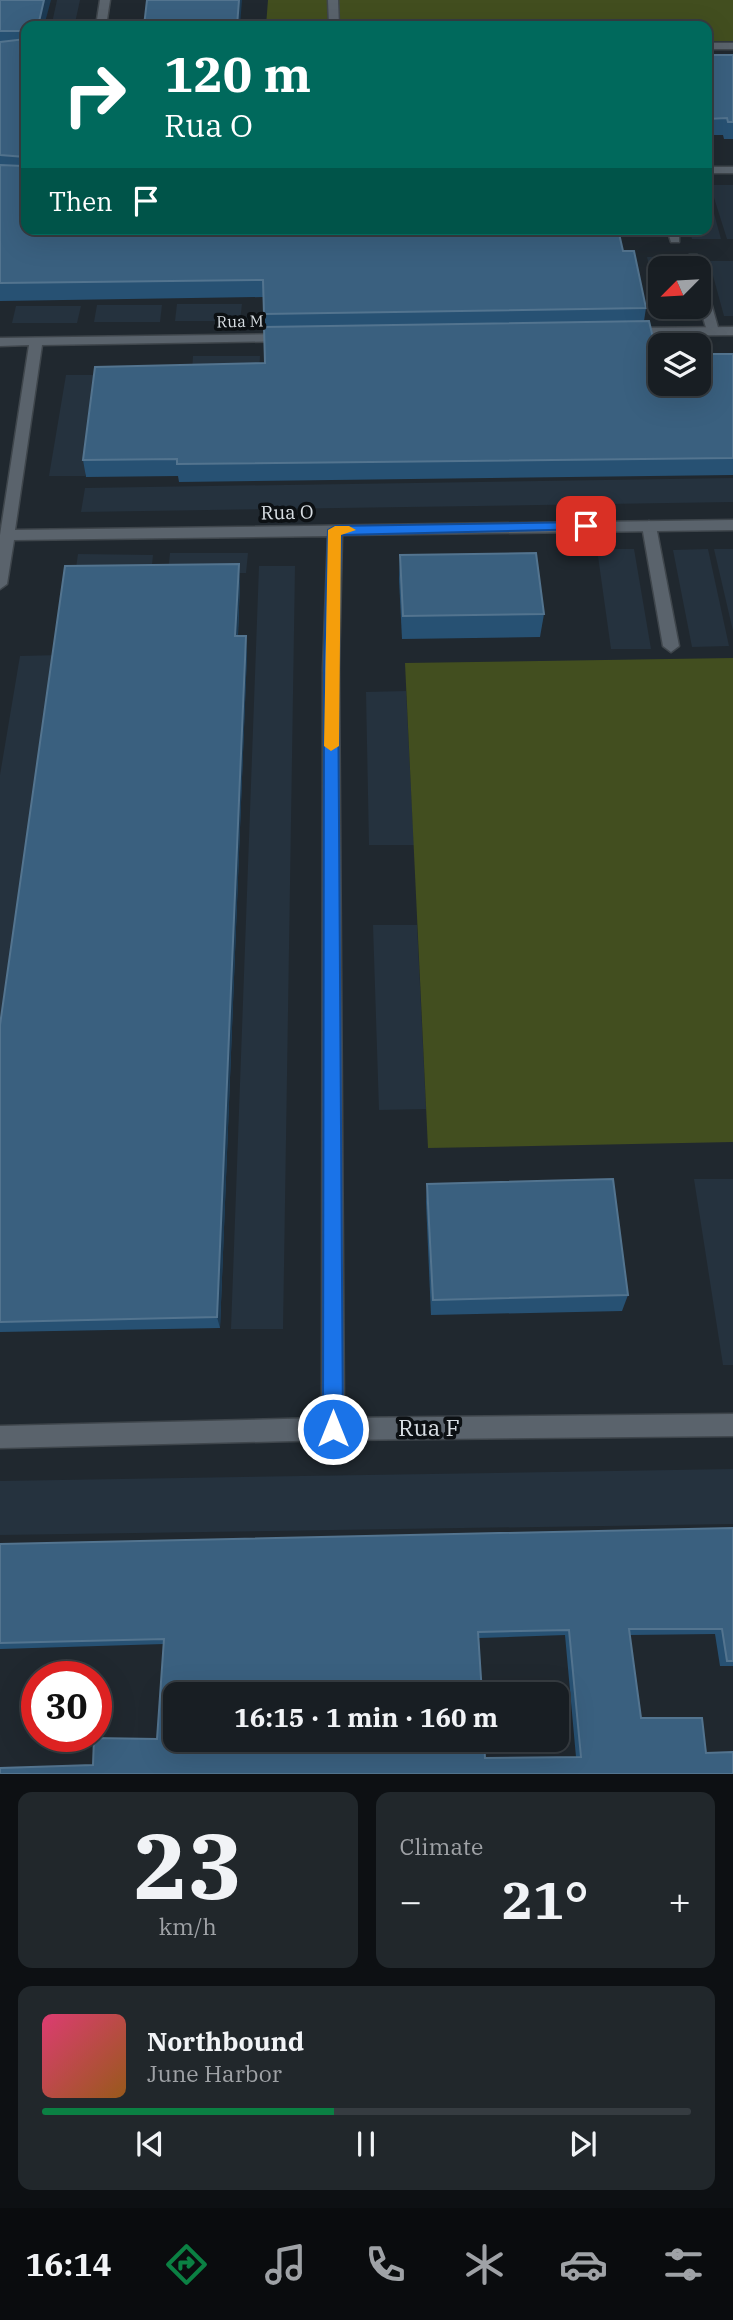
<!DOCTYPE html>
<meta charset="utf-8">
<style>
body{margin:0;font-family:"IBM Plex Serif",serif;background:#21272b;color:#f1f3f6;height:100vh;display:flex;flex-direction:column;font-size:26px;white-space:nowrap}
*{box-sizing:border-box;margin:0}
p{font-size:23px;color:#9fa2a6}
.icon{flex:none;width:38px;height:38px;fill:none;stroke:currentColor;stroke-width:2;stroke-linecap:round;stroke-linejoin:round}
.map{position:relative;height:1774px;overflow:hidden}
.side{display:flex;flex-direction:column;gap:18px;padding:18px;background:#0d1013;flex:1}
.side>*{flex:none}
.banner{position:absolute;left:21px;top:21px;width:691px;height:214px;border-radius:14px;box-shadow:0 7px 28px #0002,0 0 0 2px #363c41;background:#00695c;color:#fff;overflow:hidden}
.needle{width:46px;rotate:246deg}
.fabs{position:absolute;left:648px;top:256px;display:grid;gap:14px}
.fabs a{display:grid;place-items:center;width:63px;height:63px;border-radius:14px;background:#181e23;box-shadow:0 7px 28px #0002,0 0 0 2px #363c41;font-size:35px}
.speed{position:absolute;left:21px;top:1661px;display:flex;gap:14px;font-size:35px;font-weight:700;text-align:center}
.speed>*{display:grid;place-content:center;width:91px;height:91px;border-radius:50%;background:#181e23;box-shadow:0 7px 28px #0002,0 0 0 2px #363c41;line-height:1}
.speed .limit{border:10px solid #d22;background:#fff;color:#111}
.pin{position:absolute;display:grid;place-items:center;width:60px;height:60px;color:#fff;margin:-30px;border-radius:14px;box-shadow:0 4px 10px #0006}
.me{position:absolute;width:77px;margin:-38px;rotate:0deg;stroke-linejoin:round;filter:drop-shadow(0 0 5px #0008)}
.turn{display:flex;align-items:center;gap:24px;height:147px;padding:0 28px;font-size:32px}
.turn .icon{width:91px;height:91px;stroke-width:2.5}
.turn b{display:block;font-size:49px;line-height:60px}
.then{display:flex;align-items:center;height:66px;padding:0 28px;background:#0003;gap:14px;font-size:26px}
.big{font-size:52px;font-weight:800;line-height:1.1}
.side .widget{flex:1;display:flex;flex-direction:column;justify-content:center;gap:10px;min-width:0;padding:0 24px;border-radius:14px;background:#21272b}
.side .dial{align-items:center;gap:0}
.dial b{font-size:91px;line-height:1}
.song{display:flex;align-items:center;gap:21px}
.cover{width:84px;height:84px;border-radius:10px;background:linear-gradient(135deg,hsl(340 70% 55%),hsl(30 70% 35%))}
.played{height:7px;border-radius:4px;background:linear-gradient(90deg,#0b8043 45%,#363c41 45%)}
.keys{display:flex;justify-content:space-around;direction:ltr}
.heat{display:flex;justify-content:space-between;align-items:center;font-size:38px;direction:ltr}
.side .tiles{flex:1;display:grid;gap:18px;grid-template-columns:1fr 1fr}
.widget:last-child{grid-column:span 2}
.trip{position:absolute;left:163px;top:1682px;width:406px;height:70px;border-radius:14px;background:#181e23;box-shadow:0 7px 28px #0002,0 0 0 2px #363c41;font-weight:800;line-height:70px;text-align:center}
.tabs{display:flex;height:112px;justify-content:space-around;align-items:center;background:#0a0c0e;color:#9fa2a6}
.tabs .icon{width:49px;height:49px}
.tabs .selected{color:#0b8043}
.tabs b{font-size:32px;color:#f1f3f6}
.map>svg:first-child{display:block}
.built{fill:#25323e}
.green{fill:#424e1f}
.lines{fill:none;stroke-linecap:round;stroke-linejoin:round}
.lane-casing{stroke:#3f464c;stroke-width:3}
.street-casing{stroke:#3f464c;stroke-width:3}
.lane{fill:#5a636c;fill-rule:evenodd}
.street{fill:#5a636c;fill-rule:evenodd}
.wall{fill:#275173;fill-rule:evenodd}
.shaded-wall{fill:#1c3a53}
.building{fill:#3a607f;stroke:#53748f;stroke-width:2;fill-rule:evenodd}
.route{fill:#1a73e8;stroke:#114b97;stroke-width:2}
.slow{fill:#f59e0b}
.labels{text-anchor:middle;stroke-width:7;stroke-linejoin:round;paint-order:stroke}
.far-street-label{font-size:16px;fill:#d8dee3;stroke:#0c1013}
.street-label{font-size:19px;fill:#d8dee3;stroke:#0c1013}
.near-street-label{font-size:23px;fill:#d8dee3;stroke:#0c1013}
</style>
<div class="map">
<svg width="733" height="1774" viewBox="0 0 733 1774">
<rect width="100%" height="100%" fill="#20282f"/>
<g class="built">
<polygon points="57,0 80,0 75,23 52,23"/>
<polygon points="710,185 733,185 733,239 727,239"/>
<polygon points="707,188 721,239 692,239 689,229 707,229"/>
<polygon points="647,257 677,257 680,268 660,268 660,306 690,306 693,317 661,317"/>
<polygon points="709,261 733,261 733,316 724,316"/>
<polygon points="177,304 242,304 240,321 175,321"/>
<polygon points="97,305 162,305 160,322 94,322"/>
<polygon points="16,306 81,306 77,323 12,323"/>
<polygon points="193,356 260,356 259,371 192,371"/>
<polygon points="66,375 100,375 85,476 49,476"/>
<polygon points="733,478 733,502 81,512 85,488"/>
<polygon points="597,549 634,549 651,649 611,649"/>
<polygon points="708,549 729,646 692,647 673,550"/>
<polygon points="714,549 733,549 733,631"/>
<polygon points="170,553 248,553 246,573 168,574"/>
<polygon points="78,554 153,555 151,575 75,575"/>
<polygon points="259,566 295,566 283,1329 231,1329"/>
<polygon points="60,655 0,1079 0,775 20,656"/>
<polygon points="406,691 414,845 369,845 366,692"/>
<polygon points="373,925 417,925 426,1109 379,1110"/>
<polygon points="694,1179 733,1179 733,1365 723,1365"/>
<polygon points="733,1469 733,1524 0,1535 0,1481"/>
</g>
<g class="green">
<polygon points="268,0 733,0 733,41 707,41 707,26 266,26"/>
<polygon points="733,658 733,1142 428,1148 405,663"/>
</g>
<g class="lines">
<g class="lane-casing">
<g id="lane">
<polygon points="328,0 338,0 339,26 329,26"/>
<polygon points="667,229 679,229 679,242 671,242"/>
<polygon points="689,255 697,255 699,271 698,268 689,268"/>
<polygon points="698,274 704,278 719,331 718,334 707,331 698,301"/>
<polygon points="649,521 656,526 679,646 671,652 663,646 642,526"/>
</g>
</g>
<g class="street-casing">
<g id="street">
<polygon points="100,0 110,0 106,26 96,26"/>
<rect x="707" y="43" width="26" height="6"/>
<rect x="707" y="167" width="26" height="6"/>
<polygon points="733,327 733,335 628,336 622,332 628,328"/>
<polygon points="289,334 295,338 294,341 42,345 15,530 733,520 733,530 342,535 339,669 344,1418 733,1414 733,1436 333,1440 0,1448 0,1426 322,1418 323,669 328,536 14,540 7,584 0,589 0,535 29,345 0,346 0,338"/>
</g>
</g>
<use href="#lane" class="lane"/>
<use href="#street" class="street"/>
</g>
<g class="wall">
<polygon points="0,0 26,26 26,229 623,251 646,308 644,321 657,355 733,354 733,475 179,482 178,476 86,477 83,460 265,363 263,297 0,301"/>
<polygon points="707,55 733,55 733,139 724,139 723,135 707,135"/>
<polygon points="400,555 544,614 540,637 402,639 399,579"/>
<polygon points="240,580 238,636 247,653 220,1328 0,1332 0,1025"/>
<polygon points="427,1184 628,1295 622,1311 431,1315 426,1202"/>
<path d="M733 1528V1666H720L715 1634 630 1635 641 1718 706 1753 733 1774 93 1765 157 1739 164 1644 0 1649V1544ZM565 1635 576 1757 485 1758 479 1638Z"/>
</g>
<g class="shaded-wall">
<polygon points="44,0 51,0 44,26 38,26"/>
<polygon points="239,0 242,0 240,26 237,26"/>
<polygon points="239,564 240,580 237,653 235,636"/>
<polygon points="246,636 247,653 220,1328 217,1317"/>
</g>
<g class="building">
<polygon points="0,0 44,0 38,26 26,26 26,229 618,229 623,251 634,251 646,308 264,314 263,280 0,283 0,165 23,166 25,157 0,155 0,42 26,39 23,31 0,31"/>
<polygon points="147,0 239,0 237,26 144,26"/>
<polygon points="707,55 733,55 733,122 728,122 727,118 707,119"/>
<polygon points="649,321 657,355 660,355 660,383 698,383 698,354 733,354 733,458 177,464 177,459 83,460 95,367 265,363 264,327"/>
<polygon points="536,553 544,614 403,616 400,555"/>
<polygon points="239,564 235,636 246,636 217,1317 0,1322 0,1025 65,566"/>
<polygon points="613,1179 628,1295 433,1300 427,1184"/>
<path d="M733 1528V1661H727L722 1629H629L641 1718H702L706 1753 733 1752V1774H0V1768L93 1765 94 1738 157 1739 164 1639 0 1643V1544ZM569 1630 581 1757 485 1758 484 1740H175V1694H482L478 1632Z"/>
</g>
<polygon class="route" points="586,522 593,526 591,529 341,535 338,669 343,1429 340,1436 333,1439 326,1436 323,1429 324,669 328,530 335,526"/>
<polygon class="slow" points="335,526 349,526 356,530 341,535 339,746 331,751 324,746 328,530"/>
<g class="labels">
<g class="far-street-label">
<text transform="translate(240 321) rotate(-1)" y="6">Rua M</text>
</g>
<g class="street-label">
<text transform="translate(287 512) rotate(-1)" y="7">Rua O</text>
</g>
<g class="near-street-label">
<text x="429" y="1436">Rua F</text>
</g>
</g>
</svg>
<div class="fabs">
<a><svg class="needle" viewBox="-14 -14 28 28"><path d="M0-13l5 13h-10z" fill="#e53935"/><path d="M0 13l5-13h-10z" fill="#9fa2a6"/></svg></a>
<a><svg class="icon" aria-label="layers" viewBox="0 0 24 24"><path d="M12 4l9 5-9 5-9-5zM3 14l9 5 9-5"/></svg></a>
</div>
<div class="speed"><div class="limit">30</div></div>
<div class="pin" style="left:586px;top:526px;background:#d93025"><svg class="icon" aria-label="arrive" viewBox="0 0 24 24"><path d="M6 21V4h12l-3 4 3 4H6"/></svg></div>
<svg class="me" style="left:333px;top:1429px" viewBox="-20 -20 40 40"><circle r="17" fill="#1a73e8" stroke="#fff" stroke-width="3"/><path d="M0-11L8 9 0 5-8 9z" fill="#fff"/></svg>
<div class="trip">16:15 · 1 min · 160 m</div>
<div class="banner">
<div class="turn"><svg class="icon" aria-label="right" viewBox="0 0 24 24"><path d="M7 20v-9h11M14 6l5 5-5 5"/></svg><div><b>120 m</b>Rua O</div></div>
<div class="then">Then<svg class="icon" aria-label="arrive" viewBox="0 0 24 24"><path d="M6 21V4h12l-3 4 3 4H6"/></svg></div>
</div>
</div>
<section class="side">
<div class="tiles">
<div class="widget dial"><b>23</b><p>km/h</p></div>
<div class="widget"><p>Climate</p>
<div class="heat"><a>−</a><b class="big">21°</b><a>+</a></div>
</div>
<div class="widget">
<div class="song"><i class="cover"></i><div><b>Northbound</b><p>June Harbor</p></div></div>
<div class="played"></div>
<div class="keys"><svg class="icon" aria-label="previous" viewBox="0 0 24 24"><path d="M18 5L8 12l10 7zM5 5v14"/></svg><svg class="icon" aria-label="pause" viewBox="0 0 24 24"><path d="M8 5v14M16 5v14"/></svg><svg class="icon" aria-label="next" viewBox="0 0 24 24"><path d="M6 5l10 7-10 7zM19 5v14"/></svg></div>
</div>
</div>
</section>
<nav class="tabs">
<b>16:14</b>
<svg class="icon selected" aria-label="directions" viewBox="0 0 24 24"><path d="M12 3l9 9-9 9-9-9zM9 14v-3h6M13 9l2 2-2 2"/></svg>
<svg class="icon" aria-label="music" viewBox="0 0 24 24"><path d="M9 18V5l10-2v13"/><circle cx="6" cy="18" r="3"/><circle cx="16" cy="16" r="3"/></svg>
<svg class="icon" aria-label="phone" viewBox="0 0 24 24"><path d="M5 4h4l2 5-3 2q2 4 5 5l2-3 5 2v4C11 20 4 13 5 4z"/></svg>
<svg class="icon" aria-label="climate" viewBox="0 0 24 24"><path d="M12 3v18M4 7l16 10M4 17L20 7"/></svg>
<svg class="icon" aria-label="car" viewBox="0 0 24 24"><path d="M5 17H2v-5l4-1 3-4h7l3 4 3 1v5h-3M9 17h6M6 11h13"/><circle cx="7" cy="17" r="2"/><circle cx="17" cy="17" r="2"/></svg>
<svg class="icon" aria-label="filters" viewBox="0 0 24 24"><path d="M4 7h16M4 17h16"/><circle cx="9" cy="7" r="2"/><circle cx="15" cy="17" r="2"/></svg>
</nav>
